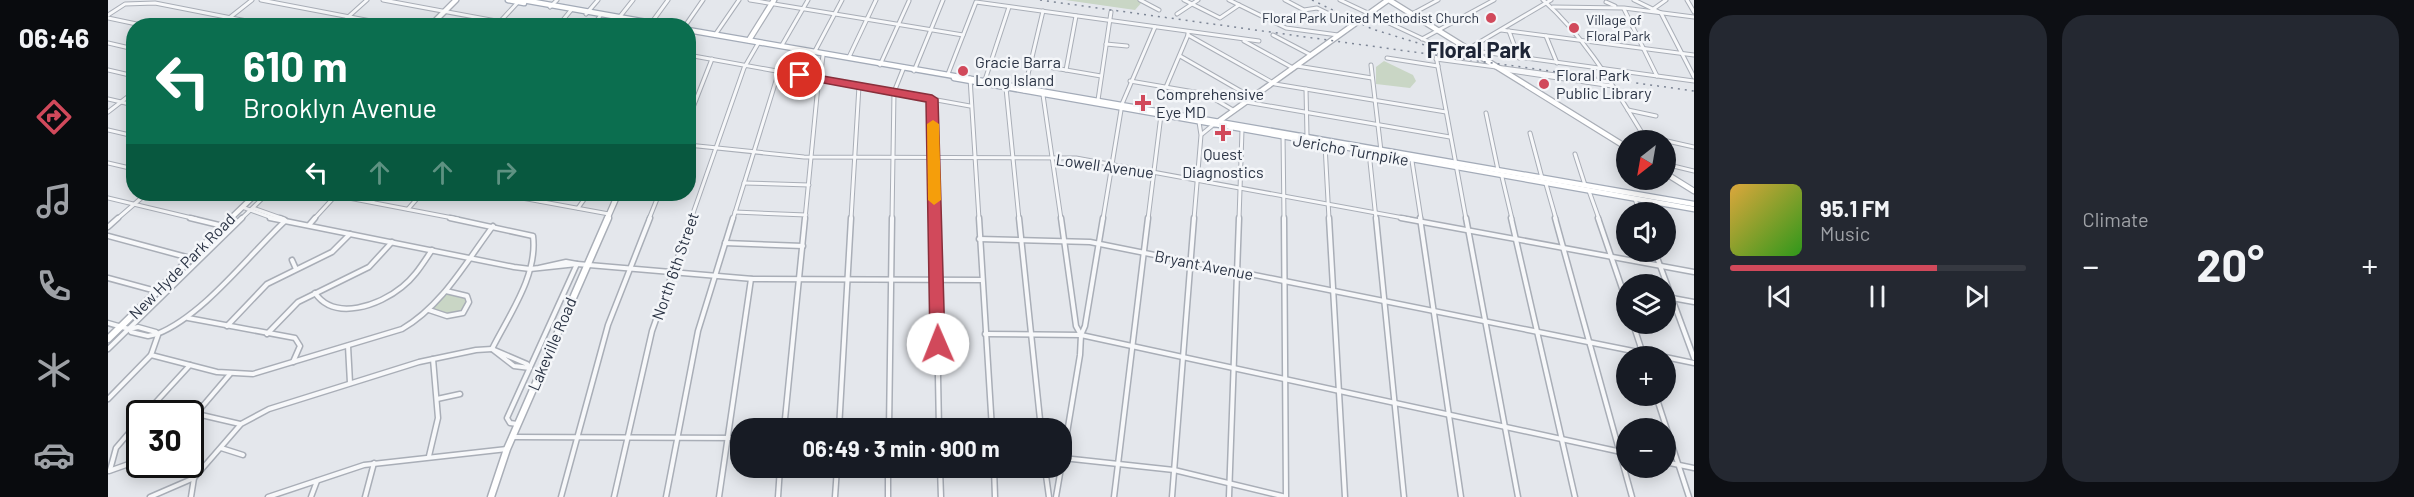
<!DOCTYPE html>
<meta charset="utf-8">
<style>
body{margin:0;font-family:Barlow,sans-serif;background:#242831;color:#f1f3f6;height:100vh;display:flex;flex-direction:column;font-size:22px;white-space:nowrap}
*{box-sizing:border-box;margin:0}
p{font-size:20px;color:#9ea1a6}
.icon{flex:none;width:33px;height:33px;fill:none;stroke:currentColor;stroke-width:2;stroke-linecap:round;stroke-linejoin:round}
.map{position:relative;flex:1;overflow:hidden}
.side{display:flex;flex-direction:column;gap:15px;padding:15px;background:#0d0f14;width:720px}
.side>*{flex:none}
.banner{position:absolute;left:18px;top:18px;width:570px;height:183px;border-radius:24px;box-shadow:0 3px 15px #0003;background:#0b6e4f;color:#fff;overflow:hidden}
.needle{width:39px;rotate:211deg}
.buttons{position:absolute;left:1508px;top:130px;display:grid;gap:12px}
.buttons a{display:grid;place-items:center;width:60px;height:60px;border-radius:50%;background:#171b24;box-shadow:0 3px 15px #0003;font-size:30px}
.speed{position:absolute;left:18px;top:400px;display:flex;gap:12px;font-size:30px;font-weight:700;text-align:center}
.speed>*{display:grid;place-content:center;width:78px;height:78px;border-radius:50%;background:#171b24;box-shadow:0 3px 15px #0003;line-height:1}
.speed .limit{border:3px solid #111;border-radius:9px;background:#fff;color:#111}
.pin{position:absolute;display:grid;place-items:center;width:51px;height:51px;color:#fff;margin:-26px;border:3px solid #fff;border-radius:50%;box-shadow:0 2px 6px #0007}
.me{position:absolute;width:66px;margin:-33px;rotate:359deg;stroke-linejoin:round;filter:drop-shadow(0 0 4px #0008)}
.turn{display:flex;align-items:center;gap:21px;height:126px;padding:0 18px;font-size:27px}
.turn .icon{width:78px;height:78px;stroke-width:2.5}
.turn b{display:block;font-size:42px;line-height:51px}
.lanes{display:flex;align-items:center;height:57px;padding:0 18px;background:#0003;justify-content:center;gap:30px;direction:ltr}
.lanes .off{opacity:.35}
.big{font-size:45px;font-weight:700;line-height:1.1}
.side .card{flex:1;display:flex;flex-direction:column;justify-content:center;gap:9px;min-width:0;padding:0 21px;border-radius:24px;background:#242831}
.song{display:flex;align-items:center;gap:18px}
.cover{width:72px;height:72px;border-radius:9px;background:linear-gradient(135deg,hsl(40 70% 55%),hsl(110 70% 35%))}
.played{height:6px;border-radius:3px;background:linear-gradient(90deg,#d1495b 70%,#363941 70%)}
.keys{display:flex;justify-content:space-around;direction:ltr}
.heat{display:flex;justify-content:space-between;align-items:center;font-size:33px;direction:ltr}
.side .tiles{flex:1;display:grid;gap:15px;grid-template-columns:repeat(2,1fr)}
.trip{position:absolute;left:622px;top:418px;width:342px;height:60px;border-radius:24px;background:#171b24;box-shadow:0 3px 15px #0003;font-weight:700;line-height:60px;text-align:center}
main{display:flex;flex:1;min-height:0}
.tabs{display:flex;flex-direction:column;width:108px;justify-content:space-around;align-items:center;background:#090b0e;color:#9ea1a6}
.tabs .icon{width:42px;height:42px}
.tabs .active{color:#d1495b}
.tabs b{font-size:27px;color:#f1f3f6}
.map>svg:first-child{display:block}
.green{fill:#c9d6c5}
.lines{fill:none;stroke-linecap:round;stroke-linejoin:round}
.street-far1-casing{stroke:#a9aeb7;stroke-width:5}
.street-casing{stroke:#a9aeb7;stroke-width:7}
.secondary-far1-casing{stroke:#a9aeb7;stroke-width:7}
.secondary-casing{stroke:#a9aeb7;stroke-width:9}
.primary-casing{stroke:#a3abb8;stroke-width:7}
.street-far1{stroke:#f7f8fa;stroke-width:3}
.street{stroke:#f7f8fa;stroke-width:4}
.secondary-far1{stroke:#fff;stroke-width:4.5}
.secondary{stroke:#fff;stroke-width:6}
.primary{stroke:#fff;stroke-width:4.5}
.rail{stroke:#7d8696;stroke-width:1.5;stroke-dasharray:2 5;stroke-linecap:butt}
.route{fill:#d1495b;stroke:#882f3b;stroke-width:1.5}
.slow{fill:#f59e0b}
.poi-dot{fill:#d1495b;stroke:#f4f6f9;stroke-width:2}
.labels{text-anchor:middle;stroke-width:5;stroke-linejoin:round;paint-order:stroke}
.far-poi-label{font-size:14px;fill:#2b3445;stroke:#f4f6f9;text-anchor:end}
.poi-label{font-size:16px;fill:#2b3445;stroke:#f4f6f9;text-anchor:start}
.street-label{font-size:16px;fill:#2b3445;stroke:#f4f6f9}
.district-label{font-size:22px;font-weight:bold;fill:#1d2536;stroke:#f4f6f9}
</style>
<main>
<nav class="tabs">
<b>06:46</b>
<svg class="icon active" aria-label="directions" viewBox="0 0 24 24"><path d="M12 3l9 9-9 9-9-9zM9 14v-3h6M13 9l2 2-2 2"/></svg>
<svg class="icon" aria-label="music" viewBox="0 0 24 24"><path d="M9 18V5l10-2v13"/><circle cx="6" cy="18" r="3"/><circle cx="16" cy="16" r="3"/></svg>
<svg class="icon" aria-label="phone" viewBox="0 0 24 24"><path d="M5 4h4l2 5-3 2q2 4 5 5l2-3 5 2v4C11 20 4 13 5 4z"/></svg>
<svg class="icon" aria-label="climate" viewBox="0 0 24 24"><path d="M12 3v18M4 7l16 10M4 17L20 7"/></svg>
<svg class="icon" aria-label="car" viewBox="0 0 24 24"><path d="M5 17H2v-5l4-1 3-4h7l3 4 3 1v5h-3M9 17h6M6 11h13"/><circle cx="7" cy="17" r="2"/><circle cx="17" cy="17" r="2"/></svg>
</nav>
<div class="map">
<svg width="1586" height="497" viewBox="0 0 1586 497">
<rect width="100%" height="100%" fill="#e4e7ec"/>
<g class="green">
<polygon points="957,0 1031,0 1034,2 1027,10"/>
<polygon points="1276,61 1305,75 1308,81 1302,88 1268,84 1268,67"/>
<polygon points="338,292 359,298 354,313 341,317 323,309"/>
</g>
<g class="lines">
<g class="street-far1-casing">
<g id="street-far1">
<polyline points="153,0 289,26"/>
<polyline points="275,0 415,26"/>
<polyline points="642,0 855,35"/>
<polyline points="1032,0 1051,10"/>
<polyline points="1076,0 1112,18 1131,5"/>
<polyline points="1121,0 1178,28 1230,35"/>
<polyline points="1177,0 1196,10 1209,8 1244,25"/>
<polyline points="1232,0 1330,46 1586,81"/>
<path d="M1435 0C1480 40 1508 91 1539 141"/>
<polyline points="1526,0 1553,13 1586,77"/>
<polyline points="1579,0 1586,12"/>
<polyline points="1498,2 1507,6"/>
<polyline points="442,7 449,0"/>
<polyline points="1445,7 1516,8 1586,17"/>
<polyline points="1516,9 1549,76"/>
<polyline points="1544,10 1558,0"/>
<polyline points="478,14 490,0"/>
<polyline points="1069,14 1090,0"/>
<polyline points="1304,14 1330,0"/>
<polyline points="0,15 17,4 47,3 164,26"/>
<polyline points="0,18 38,26"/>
<polyline points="510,19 525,0"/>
<polyline points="544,22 560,0"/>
<polyline points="111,26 144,0"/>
<polyline points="230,26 259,0"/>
<polyline points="388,26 412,0"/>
<polyline points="450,26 464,9"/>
<polyline points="485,26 492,16"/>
<polyline points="519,26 522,22"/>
<polyline points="577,26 595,0"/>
<polyline points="1393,30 1586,55"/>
<polyline points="1401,31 1411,58"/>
<polyline points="1080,32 1080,35 1167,84 1338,112"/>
<polyline points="607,35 631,0"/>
<polyline points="1165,35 1203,55"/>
<polyline points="1438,36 1449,63"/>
<polyline points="1314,39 1386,0"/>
<polyline points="1136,41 1185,68"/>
<polyline points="0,43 26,49"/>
<polyline points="998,44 1019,46"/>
<polyline points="674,45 700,0"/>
<polyline points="1326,45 1358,219"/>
<polyline points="1360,49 1443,0"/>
<polyline points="707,51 734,0"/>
<polyline points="580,55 862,106"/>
<polyline points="1072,56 1143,97"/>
<polyline points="741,57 768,0"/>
<polyline points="1279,58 1330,66"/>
<polyline points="1328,59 1501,82"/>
<polyline points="923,64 993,76"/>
<polyline points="772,65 801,1"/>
<polyline points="1263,65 1273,151"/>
<polyline points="1189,66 1264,78"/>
<polyline points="0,70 26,76"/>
<polyline points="958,70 968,16"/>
<polyline points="1396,70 1504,86"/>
<polyline points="806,71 835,0"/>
<polyline points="840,74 868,2 1151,41"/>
<polyline points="862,78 871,219"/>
<polyline points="877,80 901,7"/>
<polyline points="1022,81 1098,94 1125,110"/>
<polyline points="1058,87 1080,35"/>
<polyline points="898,88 911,219"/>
<polyline points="1198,89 1199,136"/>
<polyline points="916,91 935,11"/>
<polyline points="935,95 953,219"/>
<polyline points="0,99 26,105"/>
<polyline points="824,99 827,219"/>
<polyline points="990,100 1003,12"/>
<polyline points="1138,102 1342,137"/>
<polyline points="1520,110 1548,116"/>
<polyline points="0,112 26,92"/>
<polyline points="1378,113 1390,170"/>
<polyline points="580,120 604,59"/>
<polyline points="0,130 26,136"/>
<polyline points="1422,133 1434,178"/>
<polyline points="1094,134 1105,125"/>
<polyline points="1175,134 1176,219"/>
<polyline points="1537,136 1586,147"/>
<polyline points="580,145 696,157 968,158 1301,219"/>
<polyline points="1217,145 1221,219"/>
<polyline points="1261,152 1268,219"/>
<polyline points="1467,154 1477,185"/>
<polyline points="1304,161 1313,219"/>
<polyline points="0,163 26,169"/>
<polyline points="1557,164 1586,171"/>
<polyline points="1394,177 1404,219"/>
<polyline points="636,183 701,185"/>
<polyline points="1438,184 1448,219"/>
<polyline points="1481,191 1491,219"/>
<polyline points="131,194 145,197"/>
<polyline points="220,194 350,219"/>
<polyline points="392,194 501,214"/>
<polyline points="0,198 88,219"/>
<polyline points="1527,199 1532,213"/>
<polyline points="432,201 438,194"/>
<polyline points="264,202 271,194"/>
<polyline points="134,207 167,219"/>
<polyline points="145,208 176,219"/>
<polyline points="470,208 480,194"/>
<polyline points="300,209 313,194"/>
<polyline points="627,212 698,215"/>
<polyline points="9,219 38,194"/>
<polyline points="133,219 159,194"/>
<polyline points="206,219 229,194"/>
<polyline points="541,219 551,194"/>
<polyline points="583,219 636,68 651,42"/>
<polyline points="625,219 671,71"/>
<polyline points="697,219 711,75 715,56 712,79"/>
<polyline points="743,219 751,86"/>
<polyline points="784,219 786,92 796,67"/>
<polyline points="995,219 1014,104 1047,27"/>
<polyline points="1040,219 1053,115"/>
<polyline points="1086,219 1093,135 1091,122"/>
<polyline points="1131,219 1134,130"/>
</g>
</g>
<g class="street-casing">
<g id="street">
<polyline points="82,218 115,226"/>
<polyline points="162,218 406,267 422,269 469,264 458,262 431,268"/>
<polyline points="172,218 177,220"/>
<path d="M342 218 425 236C430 275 401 315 384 349"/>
<polyline points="827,218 831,429"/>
<polyline points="871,218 884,429"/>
<polyline points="911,218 933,429"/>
<polyline points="953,218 968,326 973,335"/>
<polyline points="1221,218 1237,497"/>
<polyline points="1268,218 1296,497"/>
<polyline points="1293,218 1586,272"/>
<polyline points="1312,218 1353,497"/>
<polyline points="1358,218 1410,497"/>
<polyline points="1403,218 1467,497"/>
<polyline points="1447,218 1524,497"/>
<polyline points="1490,218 1518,300"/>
<polyline points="201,225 207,218"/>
<polyline points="0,227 10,218"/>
<polyline points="0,236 82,258"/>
<polyline points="871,239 982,242 1555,357"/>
<polyline points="617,243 695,246"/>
<polyline points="1547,252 1586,358"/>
<polyline points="184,260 188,269"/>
<polyline points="0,278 48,291"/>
<path d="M207 293C227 322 272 305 294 287 307 277 315 263 324 250"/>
<polyline points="1564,298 1586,302"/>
<polyline points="321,310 339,316 355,313 361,302 359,296 338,291"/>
<polyline points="80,318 187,338 192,346 185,362"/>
<polyline points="0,323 21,329"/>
<polyline points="1525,324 1536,357"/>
<polyline points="119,326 159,284 224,252 242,234"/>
<polygon points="30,327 48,332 49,334 40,336 23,332 21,329"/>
<path d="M49 334C95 316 141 255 177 221"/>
<polyline points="159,334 190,302 261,267 284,242"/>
<polyline points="877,334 973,335 1518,453"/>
<path d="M50 335 43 355 109 372 145 374 294 329C334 306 358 262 385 226"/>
<polyline points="240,346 242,383"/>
<polyline points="0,349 134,218"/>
<polygon points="384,349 419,364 422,368 406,366"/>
<polyline points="1557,357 1586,363"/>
<polyline points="1548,396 1581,497"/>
<polyline points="0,399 43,355"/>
<polyline points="329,399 352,394"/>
<polyline points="37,414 82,365"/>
<polyline points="89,414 132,424"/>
<polyline points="82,421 122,374"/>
<polyline points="409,424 402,423 399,418 469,264 645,279 874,280"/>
<polyline points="676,429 697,218"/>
<polyline points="731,429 743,218"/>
<polyline points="781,429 784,218"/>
<polyline points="405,437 633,438"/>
<polyline points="113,448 135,455"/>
<polyline points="321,456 330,418 325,359"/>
<polyline points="955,458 1066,470 1178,497 1176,218"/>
<polyline points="1557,462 1586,468"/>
<polyline points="954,463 972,355 973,335 977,326 995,218"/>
<polyline points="780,468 780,497"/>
<polyline points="832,468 833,497"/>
<polyline points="886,468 887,497"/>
<polyline points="937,468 941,497"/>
<polyline points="2,470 8,448 32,420"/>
<polyline points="1,471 32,460"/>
<polyline points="42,497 86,478 133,424 161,409 311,362 368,350 384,349"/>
<polyline points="83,497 86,478"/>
<polyline points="160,497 256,465 399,449"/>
<polyline points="203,497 209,481"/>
<polyline points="257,497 266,463"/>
<polyline points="453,497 500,325 542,218"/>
<polyline points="506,497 544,331 584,218"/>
<polyline points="558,497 590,331 625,218"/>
<polyline points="611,497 643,279"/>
<polyline points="670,497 672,468"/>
<polyline points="727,497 729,468"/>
<polyline points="948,497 953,468"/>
<polyline points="1006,497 1040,218"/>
<polyline points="1064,497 1086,218"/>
<polyline points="1121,497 1131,218"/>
</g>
</g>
<g class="secondary-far1-casing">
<g id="secondary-far1">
<polyline points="1281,0 1518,147"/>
<polyline points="322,26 348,0"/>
<polyline points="641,40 666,0"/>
<polyline points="1107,124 1280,0"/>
<polyline points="1557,173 1586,191"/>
<polyline points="122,219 148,194"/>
<polyline points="499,219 510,194"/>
</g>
</g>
<g class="secondary-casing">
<g id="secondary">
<polyline points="0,339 124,218"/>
<polyline points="383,497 399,449 500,218"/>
</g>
</g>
<g class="primary-casing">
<g id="primary">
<polyline points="400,0 416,3"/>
<polyline points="415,0 561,26"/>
<polyline points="580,30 1586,204"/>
<polyline points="846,78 1586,209"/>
</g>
</g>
<use href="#street-far1" class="street-far1"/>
<use href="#street" class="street"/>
<use href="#secondary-far1" class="secondary-far1"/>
<use href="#secondary" class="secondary"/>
<use href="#primary" class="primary"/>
<g class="rail">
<polyline points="932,0 1586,91"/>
<polyline points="1204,0 1264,29 1323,47"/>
</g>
</g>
<polygon class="route" points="692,72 824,95 830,99 837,344 835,348 830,350 824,348 822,344 818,102 688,78 688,73"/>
<polygon class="slow" points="825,120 831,124 833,200 826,205 820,200 819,124"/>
<g class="poi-dot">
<circle cx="1383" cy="18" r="6"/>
<circle cx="1466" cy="28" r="6"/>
<circle cx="855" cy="71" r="6"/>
<circle cx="1436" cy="84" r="6"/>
<path d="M1032 94h6v6h6v6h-6v6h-6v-6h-6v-6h6z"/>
<path d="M1112 124h6v6h6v6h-6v6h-6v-6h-6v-6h6z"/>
</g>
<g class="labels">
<g class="far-poi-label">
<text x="1371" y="23">Floral Park United Methodist Church</text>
<text x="1478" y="25" text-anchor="start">Village of<tspan x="1478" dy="16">Floral Park</tspan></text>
</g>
<g class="poi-label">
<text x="867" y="68">Gracie Barra<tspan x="867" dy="18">Long Island</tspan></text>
<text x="1448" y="81">Floral Park<tspan x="1448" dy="18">Public Library</tspan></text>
<text x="1048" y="100">Comprehensive<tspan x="1048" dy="18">Eye MD</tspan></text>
<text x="1115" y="160" text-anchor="middle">Quest<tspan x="1115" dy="18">Diagnostics</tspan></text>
</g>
<g class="street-label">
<text transform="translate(1243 150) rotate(10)" y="6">Jericho Turnpike</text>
<text transform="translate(997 166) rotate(8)" y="6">Lowell Avenue</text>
<text transform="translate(1096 265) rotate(11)" y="6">Bryant Avenue</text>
<text transform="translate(74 266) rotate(-45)" y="6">New Hyde Park Road</text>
<text transform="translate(567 266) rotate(-71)" y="6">North 6th Street</text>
<text transform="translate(444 344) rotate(-67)" y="6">Lakeville Road</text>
</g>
<g class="district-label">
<text x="1371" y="58">Floral Park</text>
</g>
</g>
</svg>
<div class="buttons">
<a><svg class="needle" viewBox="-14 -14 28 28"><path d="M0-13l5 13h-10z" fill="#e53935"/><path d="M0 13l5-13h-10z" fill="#9ea1a6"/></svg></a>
<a><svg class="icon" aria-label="sound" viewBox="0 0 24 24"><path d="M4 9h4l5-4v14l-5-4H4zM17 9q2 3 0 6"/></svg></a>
<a><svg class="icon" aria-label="layers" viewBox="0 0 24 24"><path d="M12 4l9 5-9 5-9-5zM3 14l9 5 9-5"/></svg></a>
<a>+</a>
<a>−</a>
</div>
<div class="speed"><div class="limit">30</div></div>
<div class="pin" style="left:692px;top:75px;background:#d93025"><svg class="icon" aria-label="arrive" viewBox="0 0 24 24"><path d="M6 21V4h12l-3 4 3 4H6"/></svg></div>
<svg class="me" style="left:830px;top:344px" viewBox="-20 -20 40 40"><circle r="19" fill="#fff"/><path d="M0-13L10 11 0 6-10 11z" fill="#d1495b"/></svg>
<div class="trip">06:49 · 3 min · 900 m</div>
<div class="banner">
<div class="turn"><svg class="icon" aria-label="left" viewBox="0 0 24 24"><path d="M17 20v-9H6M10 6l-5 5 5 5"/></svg><div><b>610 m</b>Brooklyn Avenue</div></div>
<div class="lanes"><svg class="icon" aria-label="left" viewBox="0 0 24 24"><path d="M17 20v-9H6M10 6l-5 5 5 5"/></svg><svg class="icon off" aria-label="ahead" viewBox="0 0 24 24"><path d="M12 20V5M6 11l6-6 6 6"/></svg><svg class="icon off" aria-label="ahead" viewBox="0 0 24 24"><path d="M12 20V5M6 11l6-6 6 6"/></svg><svg class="icon off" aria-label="right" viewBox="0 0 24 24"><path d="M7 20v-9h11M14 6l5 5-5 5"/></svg></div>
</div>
</div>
<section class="side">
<div class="tiles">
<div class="card">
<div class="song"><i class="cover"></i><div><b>95.1 FM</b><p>Music</p></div></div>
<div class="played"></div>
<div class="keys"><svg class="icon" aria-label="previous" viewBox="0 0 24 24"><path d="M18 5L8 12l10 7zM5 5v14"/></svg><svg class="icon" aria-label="pause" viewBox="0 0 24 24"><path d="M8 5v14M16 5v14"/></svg><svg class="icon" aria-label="next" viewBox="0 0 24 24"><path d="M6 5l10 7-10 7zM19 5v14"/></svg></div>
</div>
<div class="card"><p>Climate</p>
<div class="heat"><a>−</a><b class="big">20°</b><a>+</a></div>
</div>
</div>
</section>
</main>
